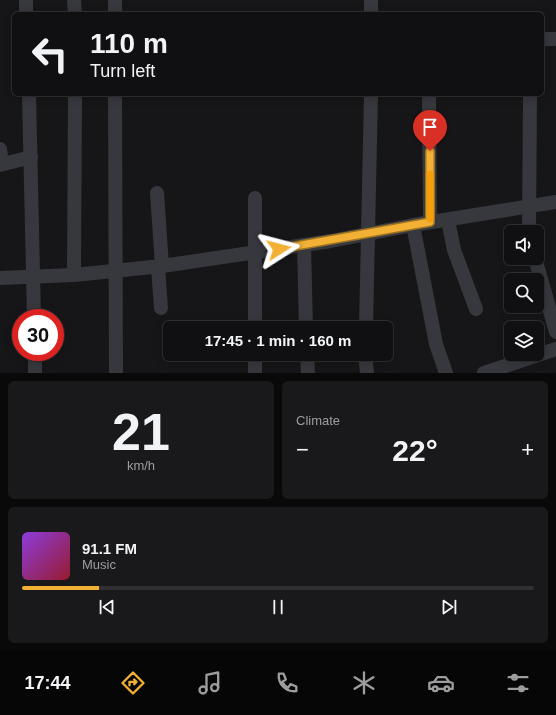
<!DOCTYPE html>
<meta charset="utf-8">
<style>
body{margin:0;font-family:Arial,sans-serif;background:#19191b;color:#f1f3f6;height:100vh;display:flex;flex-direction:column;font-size:15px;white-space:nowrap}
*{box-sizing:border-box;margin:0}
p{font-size:13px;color:#9c9d9f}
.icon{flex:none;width:22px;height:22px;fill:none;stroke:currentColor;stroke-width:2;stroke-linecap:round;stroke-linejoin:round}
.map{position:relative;height:373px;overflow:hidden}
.sheet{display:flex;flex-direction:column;gap:8px;padding:8px;background:#09090a;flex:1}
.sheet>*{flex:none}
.guide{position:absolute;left:12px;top:12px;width:532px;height:84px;border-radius:6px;box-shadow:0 2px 10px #0003,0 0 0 1px #303032;background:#101012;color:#f1f3f6;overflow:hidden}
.fabs{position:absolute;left:504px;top:225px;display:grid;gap:8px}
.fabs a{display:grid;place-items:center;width:40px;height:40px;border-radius:6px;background:#101012;box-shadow:0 2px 10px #0003,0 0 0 1px #303032;font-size:20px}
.speed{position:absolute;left:12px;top:309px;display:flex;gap:8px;font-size:20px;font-weight:700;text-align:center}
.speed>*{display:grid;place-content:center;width:52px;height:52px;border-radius:50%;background:#101012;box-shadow:0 2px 10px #0003,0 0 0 1px #303032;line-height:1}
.speed .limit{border:6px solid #d22;background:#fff;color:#111}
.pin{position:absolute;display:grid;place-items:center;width:34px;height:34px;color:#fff;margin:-41px -17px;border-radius:50% 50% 50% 0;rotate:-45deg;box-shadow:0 0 4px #0007}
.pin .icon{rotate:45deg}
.me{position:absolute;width:44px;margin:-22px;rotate:81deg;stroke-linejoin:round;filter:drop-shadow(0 0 3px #0008)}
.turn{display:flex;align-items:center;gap:14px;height:84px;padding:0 12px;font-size:18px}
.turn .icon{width:52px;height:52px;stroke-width:2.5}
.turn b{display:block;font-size:28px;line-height:34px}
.big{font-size:30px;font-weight:700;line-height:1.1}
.sheet .tile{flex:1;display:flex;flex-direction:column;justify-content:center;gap:6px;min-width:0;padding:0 14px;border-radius:6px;background:#19191b}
.sheet .dial{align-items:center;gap:0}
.dial b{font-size:52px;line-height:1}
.song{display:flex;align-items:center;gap:12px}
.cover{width:48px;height:48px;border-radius:6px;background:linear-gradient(135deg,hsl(270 70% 55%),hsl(350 70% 35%))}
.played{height:4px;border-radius:2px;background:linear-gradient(90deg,#f2b134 15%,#303032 15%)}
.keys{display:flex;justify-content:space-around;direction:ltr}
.heat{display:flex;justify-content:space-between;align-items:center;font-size:22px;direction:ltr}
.sheet .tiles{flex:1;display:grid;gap:8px;grid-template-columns:1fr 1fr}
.tile:last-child{grid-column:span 2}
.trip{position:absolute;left:163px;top:321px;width:230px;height:40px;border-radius:6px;background:#101012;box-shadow:0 2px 10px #0003,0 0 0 1px #303032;font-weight:700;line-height:40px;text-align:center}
.tab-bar{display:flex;height:64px;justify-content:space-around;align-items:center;background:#060607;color:#9c9d9f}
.tab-bar .icon{width:28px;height:28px}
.tab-bar .on{color:#f2b134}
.tab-bar b{font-size:18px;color:#f1f3f6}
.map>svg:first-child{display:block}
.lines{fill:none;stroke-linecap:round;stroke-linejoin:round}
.minor{stroke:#37383d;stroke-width:14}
.route-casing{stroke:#9d7322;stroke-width:10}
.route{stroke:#f2b134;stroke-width:7}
.slow{stroke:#f59e0b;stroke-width:7}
</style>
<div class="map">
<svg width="556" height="373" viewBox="0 0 556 373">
<rect width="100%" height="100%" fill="#161618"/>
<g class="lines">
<g class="minor">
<polyline points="26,0 26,14"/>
<polyline points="74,0 75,14"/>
<polyline points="115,0 115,14"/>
<polyline points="371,14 371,0"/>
<polyline points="542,39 556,39"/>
<polyline points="29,94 34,318"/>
<polyline points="115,94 116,373"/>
<polyline points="429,94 430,222"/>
<polyline points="0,149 2,164"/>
<polyline points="0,165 31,157"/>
<polyline points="157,193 162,266"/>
<polyline points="448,220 454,250 476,309"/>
<polyline points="413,225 436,344 446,373"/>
<polyline points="529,232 530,94"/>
<polyline points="304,245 306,328"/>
<polyline points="535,258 556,332"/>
<polyline points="158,267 161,308"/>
<polyline points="74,275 75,94"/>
<polyline points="0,278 74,275 162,266 331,241 413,225 556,202"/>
<polyline points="255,328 255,198"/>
<polyline points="366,328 371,94"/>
<polyline points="35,352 35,373"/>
<polyline points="255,354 255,373"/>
<polyline points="307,354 308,373"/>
<polyline points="365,354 367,373"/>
<polyline points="484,373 556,349"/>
</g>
</g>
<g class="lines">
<g class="route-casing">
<polyline id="route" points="279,249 430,222 430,151"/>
</g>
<use href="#route" class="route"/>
<polyline class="slow" points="430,174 430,219"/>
</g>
</svg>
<div class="fabs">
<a><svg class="icon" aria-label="sound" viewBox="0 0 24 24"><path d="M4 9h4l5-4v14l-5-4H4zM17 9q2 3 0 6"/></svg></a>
<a><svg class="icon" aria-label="search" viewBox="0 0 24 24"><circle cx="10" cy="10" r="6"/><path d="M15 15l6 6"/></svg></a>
<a><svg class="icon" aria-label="layers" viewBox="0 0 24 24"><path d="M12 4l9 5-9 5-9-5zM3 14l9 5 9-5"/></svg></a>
</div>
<div class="speed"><div class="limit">30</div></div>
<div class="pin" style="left:430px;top:151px;background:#d93025"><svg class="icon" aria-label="arrive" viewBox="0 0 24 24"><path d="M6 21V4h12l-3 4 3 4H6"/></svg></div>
<svg class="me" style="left:279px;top:249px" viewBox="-20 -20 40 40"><path d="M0-17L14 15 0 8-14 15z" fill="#f2b134" stroke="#fff" stroke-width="4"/></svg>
<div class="trip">17:45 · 1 min · 160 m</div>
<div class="guide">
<div class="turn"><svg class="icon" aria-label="left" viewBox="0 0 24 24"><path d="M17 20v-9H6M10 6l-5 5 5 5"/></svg><div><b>110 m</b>Turn left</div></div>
</div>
</div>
<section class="sheet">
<div class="tiles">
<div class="tile dial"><b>21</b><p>km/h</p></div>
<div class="tile"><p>Climate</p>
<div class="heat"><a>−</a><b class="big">22°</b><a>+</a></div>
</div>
<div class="tile">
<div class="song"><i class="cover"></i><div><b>91.1 FM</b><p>Music</p></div></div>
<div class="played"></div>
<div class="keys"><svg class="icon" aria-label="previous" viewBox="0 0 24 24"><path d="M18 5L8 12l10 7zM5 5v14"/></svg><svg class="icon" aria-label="pause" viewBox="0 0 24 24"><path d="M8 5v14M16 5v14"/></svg><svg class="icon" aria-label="next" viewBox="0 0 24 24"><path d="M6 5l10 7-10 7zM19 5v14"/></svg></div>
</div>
</div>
</section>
<nav class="tab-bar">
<b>17:44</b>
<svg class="icon on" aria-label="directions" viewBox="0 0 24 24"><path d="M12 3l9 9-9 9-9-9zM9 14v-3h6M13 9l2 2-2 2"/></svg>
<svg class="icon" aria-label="music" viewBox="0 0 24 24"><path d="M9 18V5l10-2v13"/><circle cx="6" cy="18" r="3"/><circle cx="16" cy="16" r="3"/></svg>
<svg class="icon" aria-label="phone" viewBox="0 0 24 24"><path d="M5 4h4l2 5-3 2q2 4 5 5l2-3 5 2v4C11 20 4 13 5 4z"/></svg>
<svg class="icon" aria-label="climate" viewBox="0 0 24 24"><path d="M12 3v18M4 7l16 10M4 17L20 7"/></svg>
<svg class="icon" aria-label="car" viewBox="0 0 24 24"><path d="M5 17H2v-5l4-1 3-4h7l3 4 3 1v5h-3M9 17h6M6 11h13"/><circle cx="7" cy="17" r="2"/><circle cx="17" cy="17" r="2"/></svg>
<svg class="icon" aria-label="filters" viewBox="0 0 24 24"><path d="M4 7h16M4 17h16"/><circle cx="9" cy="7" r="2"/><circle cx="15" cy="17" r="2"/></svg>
</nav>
